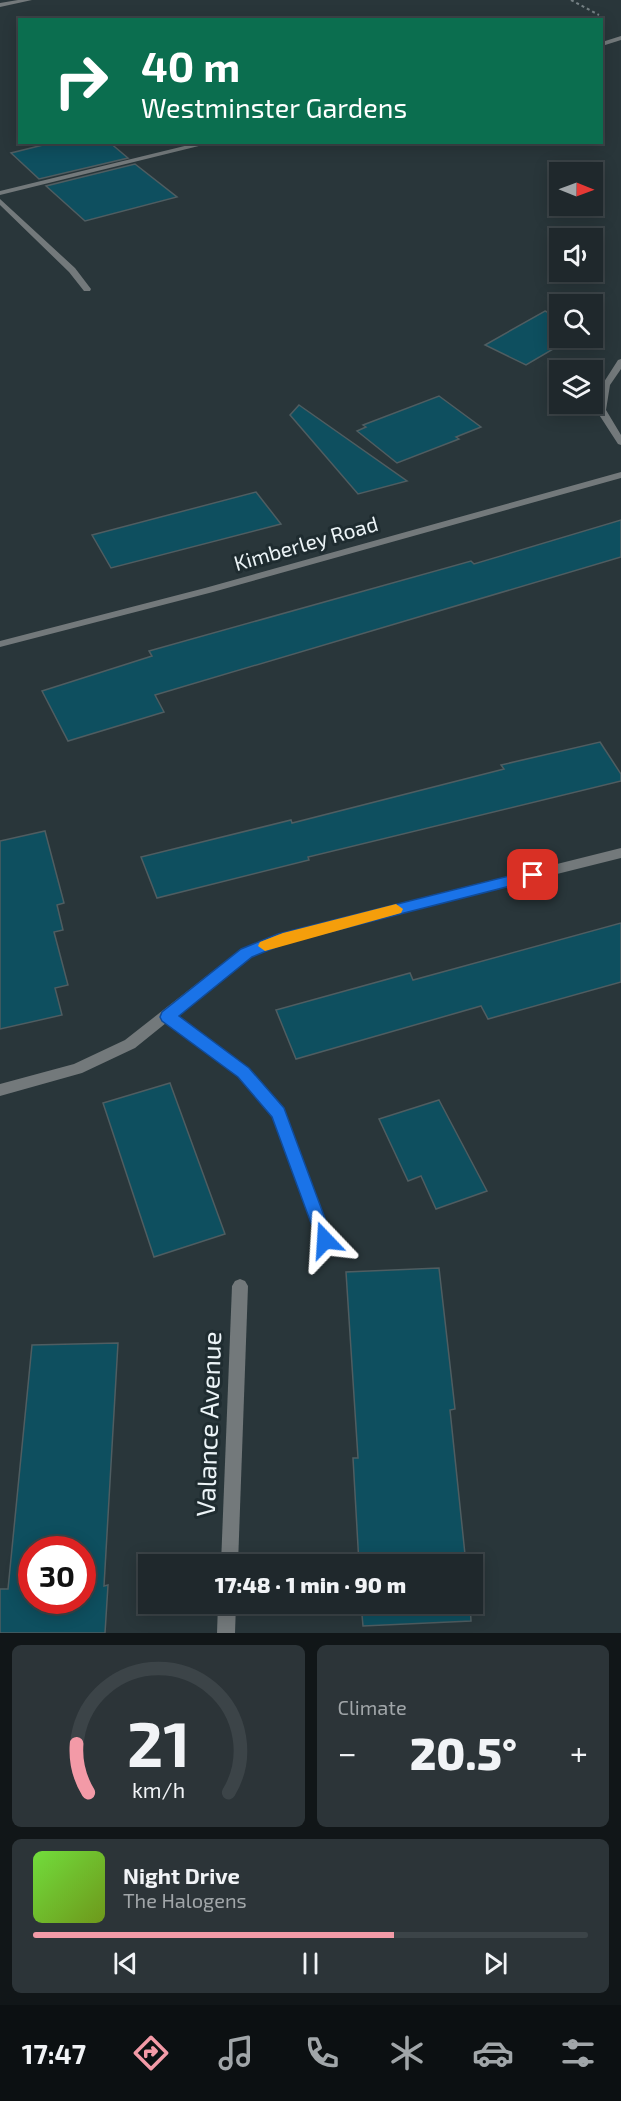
<!DOCTYPE html>
<meta charset="utf-8">
<style>
body{margin:0;font-family:"Exo 2",sans-serif;background:#2c3438;color:#f1f3f6;height:100vh;display:flex;flex-direction:column;font-size:22px;white-space:nowrap}
*{box-sizing:border-box;margin:0}
p{font-size:20px;color:#a1a6a9}
.icon{flex:none;width:33px;height:33px;fill:none;stroke:currentColor;stroke-width:2;stroke-linecap:round;stroke-linejoin:round}
.map{position:relative;height:1633px;overflow:hidden}
.panel{display:flex;flex-direction:column;gap:12px;padding:12px;background:#111618;flex:1}
.panel>*{flex:none}
.hud{position:absolute;left:18px;top:18px;width:585px;height:126px;border-radius:0px;box-shadow:0 3px 15px #0003,0 0 0 2px #3c4448;background:#0b6e4f;color:#fff;overflow:hidden}
.needle{width:39px;rotate:91deg}
.tools{position:absolute;left:549px;top:162px;display:grid;gap:12px}
.tools a{display:grid;place-items:center;width:54px;height:54px;border-radius:0px;background:#1f282c;box-shadow:0 3px 15px #0003,0 0 0 2px #3c4448;font-size:30px}
.speed{position:absolute;left:18px;top:1536px;display:flex;gap:12px;font-size:30px;font-weight:700;text-align:center}
.speed>*{display:grid;place-content:center;width:78px;height:78px;border-radius:50%;background:#1f282c;box-shadow:0 3px 15px #0003,0 0 0 2px #3c4448;line-height:1}
.speed .limit{border:9px solid #d22;background:#fff;color:#111}
.pin{position:absolute;display:grid;place-items:center;width:51px;height:51px;color:#fff;margin:-26px;border-radius:12px;box-shadow:0 3px 9px #0006}
.me{position:absolute;width:66px;margin:-33px;rotate:340deg;stroke-linejoin:round;filter:drop-shadow(0 0 4px #0008)}
.turn{display:flex;align-items:center;gap:21px;height:126px;padding:0 24px;font-size:27px}
.turn .icon{width:78px;height:78px;stroke-width:2.5}
.turn b{display:block;font-size:42px;line-height:51px}
.big{font-size:45px;font-weight:800;line-height:1.1}
.panel .widget{flex:1;display:flex;flex-direction:column;justify-content:center;gap:9px;min-width:0;padding:0 21px;border-radius:9px;background:#2c3438}
.panel .dial{align-items:center;gap:0}
.dial svg{height:156px;overflow:visible;fill:none;stroke:#3c4448;stroke-width:7;stroke-linecap:round;text-anchor:middle}
.dial text{fill:#f1f3f6;stroke:none}
.song{display:flex;align-items:center;gap:18px}
.cover{width:72px;height:72px;border-radius:9px;background:linear-gradient(135deg,hsl(100 70% 55%),hsl(80 70% 35%))}
.played{height:6px;border-radius:3px;background:linear-gradient(90deg,#f39aa7 65%,#3c4448 65%)}
.keys{display:flex;justify-content:space-around;direction:ltr}
.heat{display:flex;justify-content:space-between;align-items:center;font-size:33px;direction:ltr}
.panel .tiles{flex:1;display:grid;gap:12px;grid-template-columns:1fr 1fr}
.widget:last-child{grid-column:span 2}
.trip{position:absolute;left:138px;top:1554px;width:345px;height:60px;border-radius:0px;background:#1f282c;box-shadow:0 3px 15px #0003,0 0 0 2px #3c4448;font-weight:800;line-height:60px;text-align:center}
.tab-bar{display:flex;height:96px;justify-content:space-around;align-items:center;background:#0c1012;color:#a1a6a9}
.tab-bar .icon{width:42px;height:42px}
.tab-bar .selected{color:#f39aa7}
.tab-bar b{font-size:27px;color:#f1f3f6}
.map>svg:first-child{display:block}
.building{fill:#0e4f5f;stroke:#4f5d61;stroke-width:1.5;fill-rule:evenodd}
.lines{fill:none;stroke-linecap:round;stroke-linejoin:round}
.path{stroke:#758084;stroke-width:2;stroke-dasharray:3 3;stroke-linecap:butt}
.lane{fill:#73797b;fill-rule:evenodd}
.street{fill:#73797b;fill-rule:evenodd}
.route{fill:#1a73e8;stroke:#114b97;stroke-width:1.5}
.slow{fill:#f59e0b}
.labels{text-anchor:middle;stroke-width:6;stroke-linejoin:round;paint-order:stroke}
.street-label{font-size:21px;fill:#ecf4f7;stroke:#1f2c30}
.near-street-label{font-size:26px;fill:#ecf4f7;stroke:#1f2c30}
</style>
<div class="map">
<svg width="621" height="1633" viewBox="0 0 621 1633">
<rect width="100%" height="100%" fill="#29363a"/>
<g class="building">
<polygon points="55,142 109,142 128,158 39,179 11,153"/>
<polygon points="135,164 177,197 85,221 46,186"/>
<polygon points="545,311 560,318 560,338 572,338 526,365 485,345"/>
<polygon points="439,396 481,427 456,437 459,439 397,463 357,431 366,427 363,425"/>
<polygon points="299,405 407,481 358,494 290,415"/>
<polygon points="256,492 281,524 111,568 92,535"/>
<polygon points="621,520 621,557 155,695 164,712 68,741 42,691 152,656 149,651 471,561 474,564"/>
<polygon points="600,742 621,774 621,781 308,857 309,860 157,898 141,857 291,820 292,823 504,769 501,765"/>
<polygon points="45,831 64,903 57,905 63,930 54,932 68,985 55,988 62,1015 0,1029 0,841"/>
<polygon points="621,923 621,982 488,1019 481,1006 296,1059 276,1010 410,973 413,980"/>
<polygon points="170,1083 225,1234 154,1257 103,1103"/>
<polygon points="439,1100 487,1191 436,1209 421,1176 408,1181 379,1119"/>
<polygon points="439,1268 455,1409 450,1410 466,1564 359,1564 353,1458 358,1458 346,1272"/>
<path d="M118 1343 104 1586 108 1585 105 1633H0V1589H8L32 1345ZM32 1550H82V1600H32Z"/>
<polygon points="361,1604 470,1604 471,1621 363,1626"/>
</g>
<g class="lines">
<polyline class="path" points="571,0 599,15"/>
<polygon class="lane" points="0,199 75,268 91,289 90,291 84,291 69,272 0,205"/>
<g class="street">
<polygon points="18,0 32,0 0,7 0,3"/>
<polygon points="621,36 621,40 602,46 602,42"/>
<polygon points="201,142 215,142 0,195 0,191"/>
<polygon points="621,359 621,369 610,385 606,410 621,435 621,445 618,444 596,410 602,385 618,360"/>
<polygon points="621,472 621,478 213,592 0,647 0,641 205,588"/>
<polygon points="621,848 621,858 286,942 251,957 176,1015 248,1068 284,1109 333,1240 330,1245 325,1247 320,1245 317,1240 273,1116 238,1076 166,1023 135,1048 82,1073 0,1096 0,1084 74,1064 125,1040 241,949 278,934"/>
<polygon points="240,1279 245,1281 248,1286 238,1564 221,1564 232,1286 235,1281"/>
<polygon points="218,1604 236,1604 235,1633 217,1633"/>
</g>
</g>
<polygon class="route" points="533,870 538,871 538,879 286,943 252,957 179,1016 249,1068 284,1108 333,1240 331,1245 325,1247 319,1245 272,1117 238,1077 162,1021 160,1017 162,1012 241,949 278,934"/>
<polygon class="slow" points="396,904 403,909 401,913 265,951 258,946 260,942 283,933"/>
<g class="labels">
<g class="street-label">
<text transform="translate(306 544) rotate(-16)" y="7">Kimberley Road</text>
</g>
<g class="near-street-label">
<text transform="translate(209 1424) rotate(-88)" y="9">Valance Avenue</text>
</g>
</g>
</svg>
<div class="tools">
<a><svg class="needle" viewBox="-14 -14 28 28"><path d="M0-13l5 13h-10z" fill="#e53935"/><path d="M0 13l5-13h-10z" fill="#a1a6a9"/></svg></a>
<a><svg class="icon" aria-label="sound" viewBox="0 0 24 24"><path d="M4 9h4l5-4v14l-5-4H4zM17 9q2 3 0 6"/></svg></a>
<a><svg class="icon" aria-label="search" viewBox="0 0 24 24"><circle cx="10" cy="10" r="6"/><path d="M15 15l6 6"/></svg></a>
<a><svg class="icon" aria-label="layers" viewBox="0 0 24 24"><path d="M12 4l9 5-9 5-9-5zM3 14l9 5 9-5"/></svg></a>
</div>
<div class="speed"><div class="limit">30</div></div>
<div class="pin" style="left:533px;top:875px;background:#d93025"><svg class="icon" aria-label="arrive" viewBox="0 0 24 24"><path d="M6 21V4h12l-3 4 3 4H6"/></svg></div>
<svg class="me" style="left:325px;top:1240px" viewBox="-20 -20 40 40"><path d="M0-17L14 15 0 8-14 15z" fill="#1a73e8" stroke="#fff" stroke-width="4"/></svg>
<div class="trip">17:48 · 1 min · 90 m</div>
<div class="hud">
<div class="turn"><svg class="icon" aria-label="right" viewBox="0 0 24 24"><path d="M7 20v-9h11M14 6l5 5-5 5"/></svg><div><b>40 m</b>Westminster Gardens</div></div>
</div>
</div>
<section class="panel">
<div class="tiles">
<div class="widget dial"><svg viewBox="0 0 100 80">
<path d="M14 69A42 42 0 1 1 86 69"/>
<path d="M14 69A42 42 0 0 1 8 44" stroke="#f39aa7"/>
<text x="50" y="56" font-size="32" font-weight="700">21</text>
<text x="50" y="72" font-size="11">km/h</text>
</svg></div>
<div class="widget"><p>Climate</p>
<div class="heat"><a>−</a><b class="big">20.5°</b><a>+</a></div>
</div>
<div class="widget">
<div class="song"><i class="cover"></i><div><b>Night Drive</b><p>The Halogens</p></div></div>
<div class="played"></div>
<div class="keys"><svg class="icon" aria-label="previous" viewBox="0 0 24 24"><path d="M18 5L8 12l10 7zM5 5v14"/></svg><svg class="icon" aria-label="pause" viewBox="0 0 24 24"><path d="M8 5v14M16 5v14"/></svg><svg class="icon" aria-label="next" viewBox="0 0 24 24"><path d="M6 5l10 7-10 7zM19 5v14"/></svg></div>
</div>
</div>
</section>
<nav class="tab-bar">
<b>17:47</b>
<svg class="icon selected" aria-label="directions" viewBox="0 0 24 24"><path d="M12 3l9 9-9 9-9-9zM9 14v-3h6M13 9l2 2-2 2"/></svg>
<svg class="icon" aria-label="music" viewBox="0 0 24 24"><path d="M9 18V5l10-2v13"/><circle cx="6" cy="18" r="3"/><circle cx="16" cy="16" r="3"/></svg>
<svg class="icon" aria-label="phone" viewBox="0 0 24 24"><path d="M5 4h4l2 5-3 2q2 4 5 5l2-3 5 2v4C11 20 4 13 5 4z"/></svg>
<svg class="icon" aria-label="climate" viewBox="0 0 24 24"><path d="M12 3v18M4 7l16 10M4 17L20 7"/></svg>
<svg class="icon" aria-label="car" viewBox="0 0 24 24"><path d="M5 17H2v-5l4-1 3-4h7l3 4 3 1v5h-3M9 17h6M6 11h13"/><circle cx="7" cy="17" r="2"/><circle cx="17" cy="17" r="2"/></svg>
<svg class="icon" aria-label="filters" viewBox="0 0 24 24"><path d="M4 7h16M4 17h16"/><circle cx="9" cy="7" r="2"/><circle cx="15" cy="17" r="2"/></svg>
</nav>
